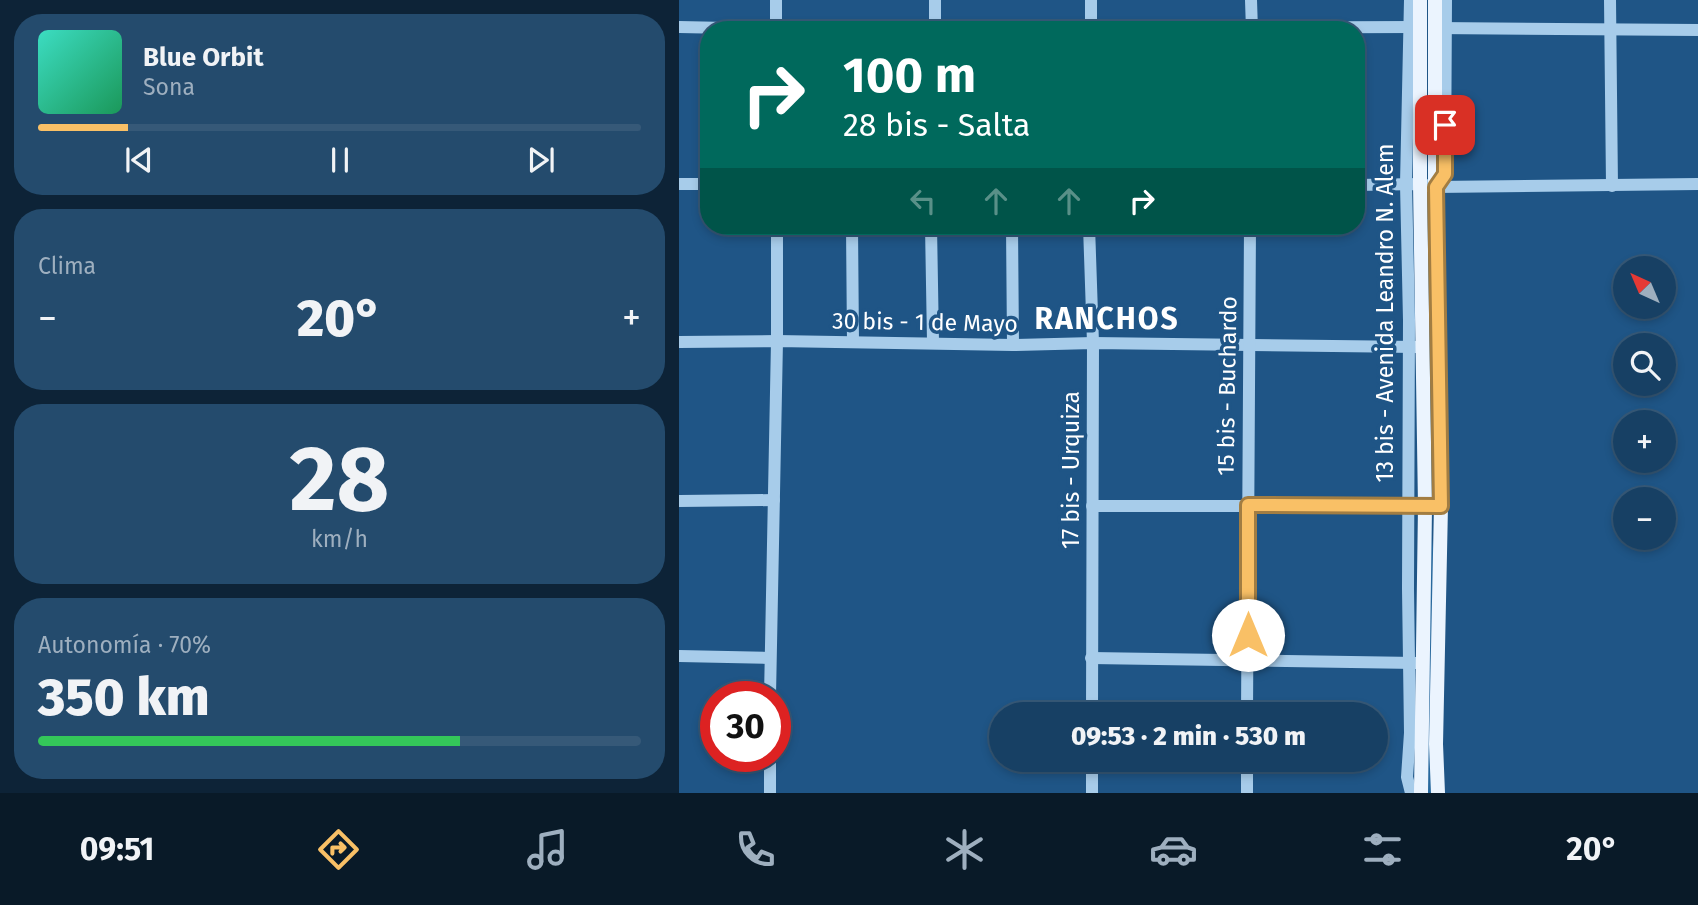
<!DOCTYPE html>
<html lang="es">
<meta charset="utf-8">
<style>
body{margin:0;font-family:"Fira Sans",sans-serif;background:#244b6d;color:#f1f3f6;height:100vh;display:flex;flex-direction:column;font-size:26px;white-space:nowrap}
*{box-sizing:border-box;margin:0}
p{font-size:23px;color:#9eafbf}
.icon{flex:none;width:38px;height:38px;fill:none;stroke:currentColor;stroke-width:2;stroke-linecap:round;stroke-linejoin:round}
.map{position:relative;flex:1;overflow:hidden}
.details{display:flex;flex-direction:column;gap:14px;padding:14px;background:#0d2337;width:679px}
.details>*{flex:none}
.top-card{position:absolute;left:21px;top:21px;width:665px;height:214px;border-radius:28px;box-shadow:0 4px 10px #0003,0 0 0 2px #365978;background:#00695c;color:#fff;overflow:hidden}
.needle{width:46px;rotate:316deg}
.tools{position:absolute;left:934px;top:256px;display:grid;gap:14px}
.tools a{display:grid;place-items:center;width:63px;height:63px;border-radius:50%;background:#174064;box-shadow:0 4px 10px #0003,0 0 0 2px #365978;font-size:35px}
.speed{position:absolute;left:21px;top:681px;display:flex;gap:14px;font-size:35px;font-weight:700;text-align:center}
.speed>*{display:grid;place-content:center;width:91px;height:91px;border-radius:50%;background:#174064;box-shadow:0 4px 10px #0003,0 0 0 2px #365978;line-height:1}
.speed .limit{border:10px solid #d22;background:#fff;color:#111}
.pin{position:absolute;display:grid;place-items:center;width:60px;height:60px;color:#fff;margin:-30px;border-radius:14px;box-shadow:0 4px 10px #0006}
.me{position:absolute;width:77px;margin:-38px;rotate:0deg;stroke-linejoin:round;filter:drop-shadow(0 0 5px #0008)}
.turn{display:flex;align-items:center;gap:24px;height:147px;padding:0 28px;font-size:32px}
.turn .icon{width:91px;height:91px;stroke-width:2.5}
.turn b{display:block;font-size:49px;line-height:60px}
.lanes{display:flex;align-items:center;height:66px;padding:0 28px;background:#0003;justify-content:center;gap:35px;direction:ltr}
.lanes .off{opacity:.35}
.big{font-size:52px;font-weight:800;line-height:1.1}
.details .card{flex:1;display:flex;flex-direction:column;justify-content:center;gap:10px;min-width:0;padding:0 24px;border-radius:28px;background:#244b6d}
.details .dial{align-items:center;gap:0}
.dial b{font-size:91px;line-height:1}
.song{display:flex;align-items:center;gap:21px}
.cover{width:84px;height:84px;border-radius:10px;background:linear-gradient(135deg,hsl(170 70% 55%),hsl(150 70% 35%))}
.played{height:7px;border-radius:4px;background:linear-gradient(90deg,#f9c066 15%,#365978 15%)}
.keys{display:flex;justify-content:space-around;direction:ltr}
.heat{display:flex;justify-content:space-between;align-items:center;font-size:38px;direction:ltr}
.charge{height:10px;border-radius:5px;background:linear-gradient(90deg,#34c759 70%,#365978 0)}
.trip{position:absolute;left:310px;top:702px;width:399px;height:70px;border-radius:35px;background:#174064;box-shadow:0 4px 10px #0003,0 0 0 2px #365978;font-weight:800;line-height:70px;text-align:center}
.tabs{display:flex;height:112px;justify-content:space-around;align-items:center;background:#091a28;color:#9eafbf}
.tabs .icon{width:49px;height:49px}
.tabs .current{color:#f9c066}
.tabs b{font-size:32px;color:#f1f3f6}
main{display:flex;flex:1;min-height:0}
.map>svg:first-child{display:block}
.green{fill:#28699e}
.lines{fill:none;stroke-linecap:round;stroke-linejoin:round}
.minor{stroke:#a7ccea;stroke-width:12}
.major{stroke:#ebf4fe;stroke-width:14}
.route-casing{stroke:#a27d42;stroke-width:18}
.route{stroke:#f9c066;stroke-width:12}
.labels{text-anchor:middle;stroke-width:7;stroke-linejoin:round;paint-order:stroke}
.street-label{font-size:23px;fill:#fff;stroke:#1f5586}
.district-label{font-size:30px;font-weight:bold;letter-spacing:2px;fill:#fff;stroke:#1f5586}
</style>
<main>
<section class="details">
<div class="card">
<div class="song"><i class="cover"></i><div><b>Blue Orbit</b><p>Sona</p></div></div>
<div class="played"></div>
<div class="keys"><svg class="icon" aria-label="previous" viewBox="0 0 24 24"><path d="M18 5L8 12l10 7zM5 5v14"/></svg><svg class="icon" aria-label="pause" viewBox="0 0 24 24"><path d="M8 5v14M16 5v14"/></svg><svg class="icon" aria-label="next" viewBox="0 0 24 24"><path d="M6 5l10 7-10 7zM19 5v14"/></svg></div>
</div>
<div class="card"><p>Clima</p>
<div class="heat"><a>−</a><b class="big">20°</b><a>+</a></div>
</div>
<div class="card dial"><b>28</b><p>km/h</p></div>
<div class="card"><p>Autonomía · 70%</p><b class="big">350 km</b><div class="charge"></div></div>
</section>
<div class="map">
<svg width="1019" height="793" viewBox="0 0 1019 793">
<rect width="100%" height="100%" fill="#1f5586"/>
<g class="green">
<polygon points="746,193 748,193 748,229 751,241 757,498 751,498"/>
<polygon points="750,512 753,512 753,539 756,565 753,793 747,793"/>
</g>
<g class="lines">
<g class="minor">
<polyline points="97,0 97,30"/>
<polyline points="256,0 256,30"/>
<polyline points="412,0 412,30"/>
<polyline points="572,0 573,30"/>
<polyline points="731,0 727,184 730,320 729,589 731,733 728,777 732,793"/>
<polyline points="931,0 933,186"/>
<polyline points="0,27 97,29 737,27"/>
<polyline points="756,28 1019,30"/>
<polyline points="0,184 30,184"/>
<polyline points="677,185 741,184 756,187 1019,184"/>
<polyline points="756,187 766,174 767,0"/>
<polyline points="173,226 174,342"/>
<polyline points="252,226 254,342"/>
<polyline points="333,226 334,345"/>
<polyline points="410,226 414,343 413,714"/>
<polyline points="0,342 98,341 334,345 414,343 738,347"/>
<polyline points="0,501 95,500"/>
<polyline points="413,506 737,506"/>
<polyline points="0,656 91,658"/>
<polyline points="412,658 737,663"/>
<polyline points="91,696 98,341 98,226"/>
<polyline points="568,714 571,226"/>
<polyline points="413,760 413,793"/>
<polyline points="91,793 91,756"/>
<polyline points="568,793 568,760"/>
</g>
<g class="major">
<polyline points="741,0 741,184 746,506 742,793"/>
<polyline points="756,0 756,187 762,506 757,744 759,793"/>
</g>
</g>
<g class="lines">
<g class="route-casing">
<polyline id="route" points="569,635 569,505 762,506 757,187 766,174 766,125"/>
</g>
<use href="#route" class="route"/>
</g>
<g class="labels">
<g class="street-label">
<text transform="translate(706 313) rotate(-90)" y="8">13 bis - Avenida Leandro N. Alem</text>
<text transform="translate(246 322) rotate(1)" y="8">30 bis - 1 de Mayo</text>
<text transform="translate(548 386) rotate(-89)" y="8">15 bis - Buchardo</text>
<text transform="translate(392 470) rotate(-90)" y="8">17 bis - Urquiza</text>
</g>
<g class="district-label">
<text x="428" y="329">RANCHOS</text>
</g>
</g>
</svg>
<div class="tools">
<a><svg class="needle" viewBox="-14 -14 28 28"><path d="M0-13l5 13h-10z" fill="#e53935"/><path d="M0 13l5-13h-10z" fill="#9eafbf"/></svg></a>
<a><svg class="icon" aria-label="search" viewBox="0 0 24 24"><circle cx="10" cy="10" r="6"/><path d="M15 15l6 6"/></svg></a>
<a>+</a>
<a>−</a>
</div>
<div class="speed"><div class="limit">30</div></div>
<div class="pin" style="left:766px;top:125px;background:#d93025"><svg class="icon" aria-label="arrive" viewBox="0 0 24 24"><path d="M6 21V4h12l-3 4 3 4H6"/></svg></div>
<svg class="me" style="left:569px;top:635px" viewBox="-20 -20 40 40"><circle r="19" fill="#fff"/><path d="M0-13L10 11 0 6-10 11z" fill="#f9c066"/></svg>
<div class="trip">09:53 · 2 min · 530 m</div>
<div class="top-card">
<div class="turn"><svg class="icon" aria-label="right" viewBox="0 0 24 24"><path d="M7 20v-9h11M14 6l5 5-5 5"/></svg><div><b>100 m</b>28 bis - Salta</div></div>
<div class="lanes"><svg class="icon off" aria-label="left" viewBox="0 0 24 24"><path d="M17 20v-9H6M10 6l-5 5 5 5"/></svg><svg class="icon off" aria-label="ahead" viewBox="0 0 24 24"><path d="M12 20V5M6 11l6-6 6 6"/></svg><svg class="icon off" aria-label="ahead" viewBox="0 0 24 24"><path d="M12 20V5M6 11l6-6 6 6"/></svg><svg class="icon" aria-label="right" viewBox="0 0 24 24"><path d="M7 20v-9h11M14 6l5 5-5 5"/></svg></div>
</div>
</div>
</main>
<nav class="tabs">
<b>09:51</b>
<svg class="icon current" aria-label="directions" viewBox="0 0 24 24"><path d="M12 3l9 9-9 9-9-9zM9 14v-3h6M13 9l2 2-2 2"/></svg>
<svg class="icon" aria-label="music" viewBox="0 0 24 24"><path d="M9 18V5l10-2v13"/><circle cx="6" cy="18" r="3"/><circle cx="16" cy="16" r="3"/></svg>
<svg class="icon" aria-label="phone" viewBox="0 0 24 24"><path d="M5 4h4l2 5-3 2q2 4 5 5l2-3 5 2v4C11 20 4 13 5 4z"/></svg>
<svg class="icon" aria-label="climate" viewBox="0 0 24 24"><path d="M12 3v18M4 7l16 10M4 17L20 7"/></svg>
<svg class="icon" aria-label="car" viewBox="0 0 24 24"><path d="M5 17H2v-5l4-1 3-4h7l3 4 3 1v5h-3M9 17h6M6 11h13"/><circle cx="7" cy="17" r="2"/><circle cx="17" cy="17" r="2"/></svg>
<svg class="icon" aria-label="filters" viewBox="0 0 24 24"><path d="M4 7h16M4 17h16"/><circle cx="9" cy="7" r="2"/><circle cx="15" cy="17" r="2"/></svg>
<b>20°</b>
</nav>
